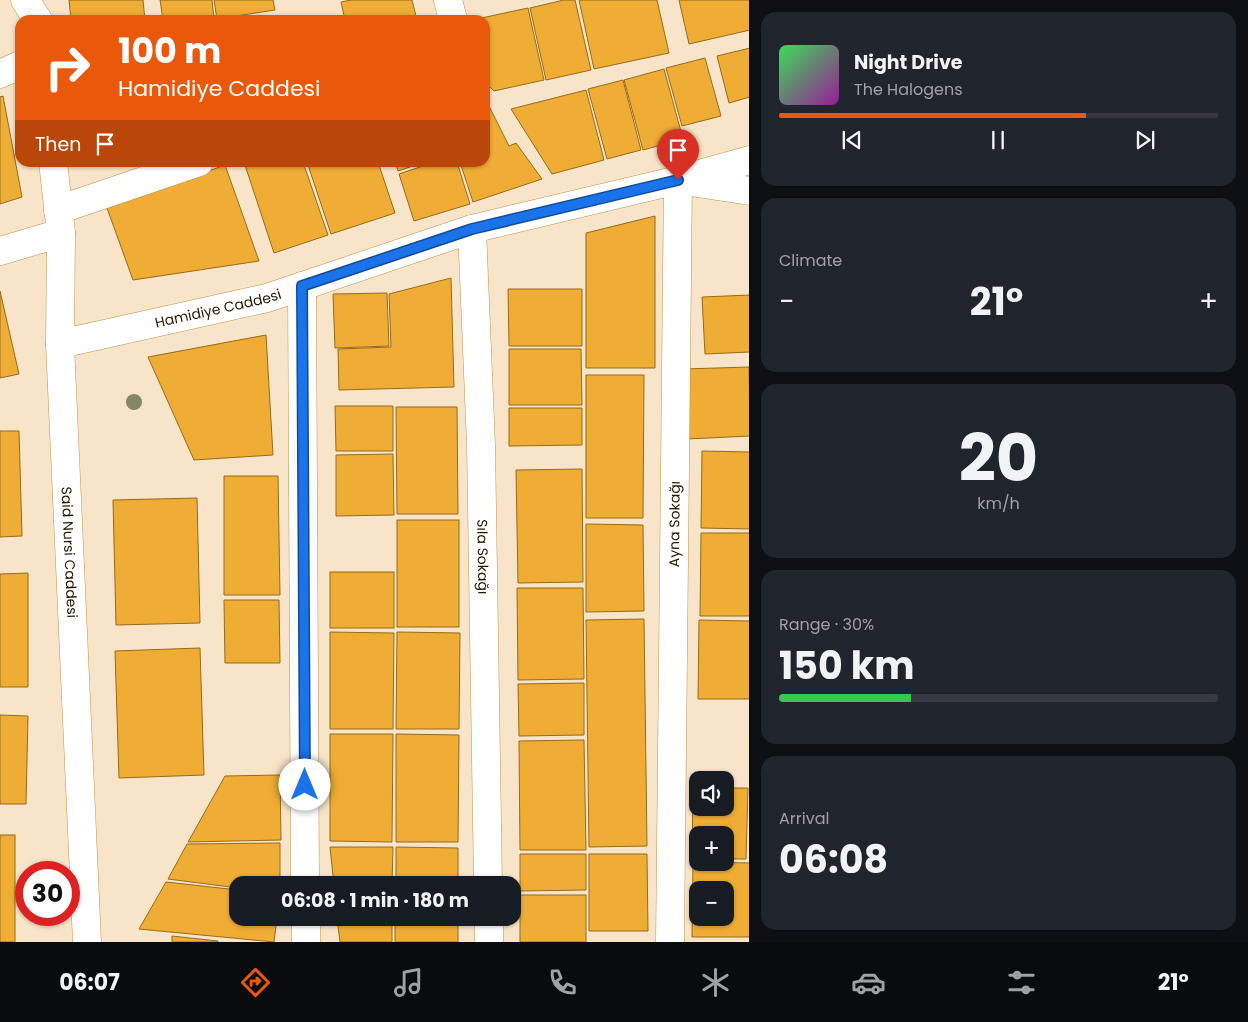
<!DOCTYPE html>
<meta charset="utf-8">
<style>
body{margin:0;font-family:Poppins,sans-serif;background:#20242c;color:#f1f3f6;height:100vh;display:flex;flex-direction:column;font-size:19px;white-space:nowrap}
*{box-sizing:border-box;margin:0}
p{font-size:16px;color:#9ea1a6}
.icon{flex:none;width:28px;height:28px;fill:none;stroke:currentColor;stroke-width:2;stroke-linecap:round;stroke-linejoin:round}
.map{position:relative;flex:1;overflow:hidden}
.panel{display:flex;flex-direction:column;gap:12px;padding:12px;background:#0d0f14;width:499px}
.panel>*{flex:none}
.banner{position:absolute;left:15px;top:15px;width:475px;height:152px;border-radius:15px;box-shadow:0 1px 4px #0004;background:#ea580c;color:#fff;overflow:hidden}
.buttons{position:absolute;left:689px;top:771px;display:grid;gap:10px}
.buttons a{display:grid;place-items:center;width:45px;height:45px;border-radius:10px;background:#171b24;box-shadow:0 1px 4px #0004;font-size:25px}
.speed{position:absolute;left:15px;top:861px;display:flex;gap:10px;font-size:25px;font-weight:700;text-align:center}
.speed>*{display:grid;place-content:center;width:65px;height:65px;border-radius:50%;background:#171b24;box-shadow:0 1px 4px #0004;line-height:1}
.speed .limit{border:8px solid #d22;background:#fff;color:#111}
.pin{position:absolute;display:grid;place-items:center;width:42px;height:42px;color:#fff;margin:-51px -21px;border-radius:50% 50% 50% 0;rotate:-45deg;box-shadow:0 0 5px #0007}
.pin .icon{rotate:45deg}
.me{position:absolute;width:55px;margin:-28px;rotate:0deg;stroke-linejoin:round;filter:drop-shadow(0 0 4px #0008)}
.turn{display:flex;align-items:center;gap:18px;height:105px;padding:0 20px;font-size:22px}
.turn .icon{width:65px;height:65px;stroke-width:2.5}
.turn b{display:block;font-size:35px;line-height:42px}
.then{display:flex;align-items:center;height:48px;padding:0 20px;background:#0003;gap:10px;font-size:19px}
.big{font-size:38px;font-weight:700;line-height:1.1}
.panel .widget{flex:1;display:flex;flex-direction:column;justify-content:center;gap:8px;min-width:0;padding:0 18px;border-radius:15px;background:#20242c}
.panel .dial{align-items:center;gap:0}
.dial b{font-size:65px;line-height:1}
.song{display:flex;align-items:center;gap:15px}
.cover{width:60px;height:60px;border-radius:8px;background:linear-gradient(135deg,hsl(130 70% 55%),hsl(300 70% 35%))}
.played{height:5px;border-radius:2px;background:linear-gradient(90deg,#ea580c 70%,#363941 70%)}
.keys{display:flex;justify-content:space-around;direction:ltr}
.heat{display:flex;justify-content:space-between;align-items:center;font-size:28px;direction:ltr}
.charge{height:8px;border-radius:4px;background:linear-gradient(90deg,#34c759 30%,#363941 0)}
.trip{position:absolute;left:229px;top:876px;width:292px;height:50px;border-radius:15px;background:#171b24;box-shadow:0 1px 4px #0004;font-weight:700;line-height:50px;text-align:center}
.menu{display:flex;height:80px;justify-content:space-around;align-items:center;background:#090b0e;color:#9ea1a6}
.menu .icon{width:35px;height:35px}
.menu .selected{color:#ea580c}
.menu b{font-size:22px;color:#f1f3f6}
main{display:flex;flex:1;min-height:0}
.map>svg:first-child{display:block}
.building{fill:#efad35;stroke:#966b19;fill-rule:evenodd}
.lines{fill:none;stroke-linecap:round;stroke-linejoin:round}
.minor-casing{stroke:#c09348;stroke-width:29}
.minor{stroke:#fff;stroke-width:28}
.tree{fill:#818866}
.route-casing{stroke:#114b97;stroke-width:12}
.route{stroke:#1a73e8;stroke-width:9}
.labels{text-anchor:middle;stroke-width:4.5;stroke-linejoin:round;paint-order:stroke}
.street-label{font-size:14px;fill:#241601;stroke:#f8e5c9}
</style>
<main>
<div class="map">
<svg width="750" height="942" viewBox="0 0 750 942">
<rect width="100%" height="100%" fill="#f8e5c9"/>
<g class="building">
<polygon points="69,0 143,0 145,20 71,20"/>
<polygon points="160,0 212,0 214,19 163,20"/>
<polygon points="214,0 273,0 275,10 217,19"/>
<polygon points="351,0 412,0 417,20 345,20 341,2"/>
<polygon points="564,0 575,0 591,70 546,80 530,8"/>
<polygon points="579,0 657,0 669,53 594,69"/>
<polygon points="679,0 750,0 750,30 689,44"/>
<polygon points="528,8 544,80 494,91 485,82 485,20 472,20"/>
<polygon points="318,16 319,20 303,20"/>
<polygon points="750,48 750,97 729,103 717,56"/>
<polygon points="705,58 721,116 682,126 666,68"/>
<polygon points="664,69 683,139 643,150 624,80"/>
<polygon points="623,80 641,150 607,159 588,89"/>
<polygon points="586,90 604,160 552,174 511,109"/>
<polygon points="3,96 22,197 0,204 0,97"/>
<polygon points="485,98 509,146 516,143 542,179 473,202 460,162 485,162"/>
<polygon points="244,162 303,162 328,235 274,253"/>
<polygon points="307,162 378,162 395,213 331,234"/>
<polygon points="395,162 425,162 398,171"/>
<polygon points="435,162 457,162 470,204 414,221 399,174"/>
<polygon points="225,165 259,261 133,280 107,208"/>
<polygon points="655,216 655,368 586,368 586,233"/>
<polygon points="451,278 454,387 339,390 338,349 391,347 389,294"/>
<polygon points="508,289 582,289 582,346 509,346"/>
<polygon points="0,291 19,374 0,378"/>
<polygon points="387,293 389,346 335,348 333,294"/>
<polygon points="750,295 750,352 705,354 702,297"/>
<polygon points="266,335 273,455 194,460 148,357"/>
<polygon points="509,349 581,349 582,405 509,405"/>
<polygon points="749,367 750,436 687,439 684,369"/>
<polygon points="586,375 644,375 643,518 586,518"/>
<polygon points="335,406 393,406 393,451 336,451"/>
<polygon points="396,407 457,407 458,514 397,514"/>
<polygon points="509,408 582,408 582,445 509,446"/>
<polygon points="0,431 19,431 22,536 0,537"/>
<polygon points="702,451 750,452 750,529 701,528"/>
<polygon points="393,454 394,515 336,516 336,455"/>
<polygon points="582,469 583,582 518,583 516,470"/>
<polygon points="224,476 278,476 280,595 224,595"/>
<polygon points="197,498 200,623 116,625 113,500"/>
<rect x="397" y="520" width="62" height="107"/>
<polygon points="586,524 643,525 644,611 586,612"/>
<polygon points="701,533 750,533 750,616 700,616"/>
<rect x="330" y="572" width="64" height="56"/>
<polygon points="28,573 28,687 0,687 0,574"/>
<polygon points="517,588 583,588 584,679 518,680"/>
<polygon points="224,600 279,600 280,663 225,663"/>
<polygon points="644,619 647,846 589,847 586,620"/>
<polygon points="699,620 750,621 750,699 698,699"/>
<polygon points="330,632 394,633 393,729 330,729"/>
<polygon points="397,632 460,633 459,729 396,729"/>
<polygon points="200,648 204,775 119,778 115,651"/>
<polygon points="584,683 584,735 519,736 518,684"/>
<polygon points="0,715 28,716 26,804 0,804"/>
<polygon points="330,734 393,734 392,842 330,841"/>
<polygon points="396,734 459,735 458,842 396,842"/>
<polygon points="584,740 586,850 520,850 519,741"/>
<polygon points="280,775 281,840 188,842 225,776"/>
<polygon points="693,787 698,787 698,808 725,808 725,788 748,788 746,859 725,859 725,835 698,835 698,858 692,858"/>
<rect x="0" y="835" width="15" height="107"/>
<polygon points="280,843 280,885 238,885 238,888 168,879 187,844"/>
<polygon points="330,847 393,847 392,885 334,885"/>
<polygon points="396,847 458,848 458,885 396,885"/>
<polygon points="520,854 586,854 586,890 520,891"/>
<polygon points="589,854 647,854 648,931 589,931"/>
<path d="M693 862 750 863V937H692ZM698 890H725V918H698Z"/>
<polygon points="166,882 238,890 238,918 277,918 274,942 139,929"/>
<rect x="520" y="895" width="66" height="47"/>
<polygon points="337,918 392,918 392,942 340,942"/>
<rect x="395" y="918" width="63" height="24"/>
<polygon points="172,936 218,941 218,942 172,942"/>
</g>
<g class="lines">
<g class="minor-casing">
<g id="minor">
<polyline points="25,0 38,20"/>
<polyline points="448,0 453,20"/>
<polyline points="0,74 20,65"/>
<path id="s1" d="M53 162 61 233 60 344 87 942"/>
<polyline points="58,210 199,162"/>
<path id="s2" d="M472 229 481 445 488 885"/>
<polyline points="0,251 61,233"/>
<polyline points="302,286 305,885"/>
<path id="s3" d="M60 344 267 298 472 229 678 180 750 160"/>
<polyline points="306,918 306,942"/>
<polyline points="489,918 489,942"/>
<path id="s4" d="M670 942 678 180 750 191"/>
</g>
</g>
<use href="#minor" class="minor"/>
</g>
<circle class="tree" cx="134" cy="402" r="8"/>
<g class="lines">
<g class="route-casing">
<polyline id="route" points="305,785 302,286 472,229 678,180"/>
</g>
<use href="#route" class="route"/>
</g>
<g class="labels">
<g class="street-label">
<text dy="5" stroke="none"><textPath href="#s3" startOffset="162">Hamidiye Caddesi</textPath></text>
<text dy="5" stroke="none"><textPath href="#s4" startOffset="418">Ayna Sokağı</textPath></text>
<text dy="5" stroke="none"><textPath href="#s1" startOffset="391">Said Nursi Caddesi</textPath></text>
<text dy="5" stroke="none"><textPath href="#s2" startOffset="328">Sıla Sokağı</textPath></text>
</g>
</g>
</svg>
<div class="buttons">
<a><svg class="icon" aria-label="sound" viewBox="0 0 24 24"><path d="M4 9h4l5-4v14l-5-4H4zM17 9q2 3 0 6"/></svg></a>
<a>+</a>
<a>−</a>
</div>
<div class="speed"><div class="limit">30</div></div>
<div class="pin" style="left:678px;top:180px;background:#d93025"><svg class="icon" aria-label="arrive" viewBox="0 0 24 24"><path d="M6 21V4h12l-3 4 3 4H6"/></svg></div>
<svg class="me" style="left:305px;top:785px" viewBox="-20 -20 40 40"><circle r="19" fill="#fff"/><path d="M0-13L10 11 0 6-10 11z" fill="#1a73e8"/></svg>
<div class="trip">06:08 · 1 min · 180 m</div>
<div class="banner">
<div class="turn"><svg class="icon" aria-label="right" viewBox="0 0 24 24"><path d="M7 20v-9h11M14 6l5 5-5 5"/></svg><div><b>100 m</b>Hamidiye Caddesi</div></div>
<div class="then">Then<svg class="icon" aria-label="arrive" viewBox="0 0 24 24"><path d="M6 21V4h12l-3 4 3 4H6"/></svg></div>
</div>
</div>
<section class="panel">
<div class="widget">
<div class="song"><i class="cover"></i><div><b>Night Drive</b><p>The Halogens</p></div></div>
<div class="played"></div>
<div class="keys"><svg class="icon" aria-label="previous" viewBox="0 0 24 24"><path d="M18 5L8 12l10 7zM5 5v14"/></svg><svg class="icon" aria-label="pause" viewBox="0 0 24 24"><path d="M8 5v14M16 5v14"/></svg><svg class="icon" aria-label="next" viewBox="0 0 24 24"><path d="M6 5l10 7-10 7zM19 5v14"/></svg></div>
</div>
<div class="widget"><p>Climate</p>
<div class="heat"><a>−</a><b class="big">21°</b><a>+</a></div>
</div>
<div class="widget dial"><b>20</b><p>km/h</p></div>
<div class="widget"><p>Range · 30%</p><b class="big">150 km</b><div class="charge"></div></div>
<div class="widget"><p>Arrival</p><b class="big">06:08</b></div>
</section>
</main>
<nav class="menu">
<b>06:07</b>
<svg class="icon selected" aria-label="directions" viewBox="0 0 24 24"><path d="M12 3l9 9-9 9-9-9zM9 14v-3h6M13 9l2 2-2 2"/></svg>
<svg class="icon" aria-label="music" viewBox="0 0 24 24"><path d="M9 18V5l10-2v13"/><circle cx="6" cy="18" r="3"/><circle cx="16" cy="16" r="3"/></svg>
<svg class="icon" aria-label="phone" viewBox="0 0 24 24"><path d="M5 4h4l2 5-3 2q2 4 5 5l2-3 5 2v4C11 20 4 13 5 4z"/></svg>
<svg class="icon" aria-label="climate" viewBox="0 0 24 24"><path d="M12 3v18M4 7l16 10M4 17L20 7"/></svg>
<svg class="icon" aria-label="car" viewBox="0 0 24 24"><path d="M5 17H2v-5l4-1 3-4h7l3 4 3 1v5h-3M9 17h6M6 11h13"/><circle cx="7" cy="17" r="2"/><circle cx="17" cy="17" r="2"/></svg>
<svg class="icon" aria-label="filters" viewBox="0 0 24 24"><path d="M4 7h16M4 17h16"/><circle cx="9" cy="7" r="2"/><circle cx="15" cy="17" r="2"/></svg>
<b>21°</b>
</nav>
